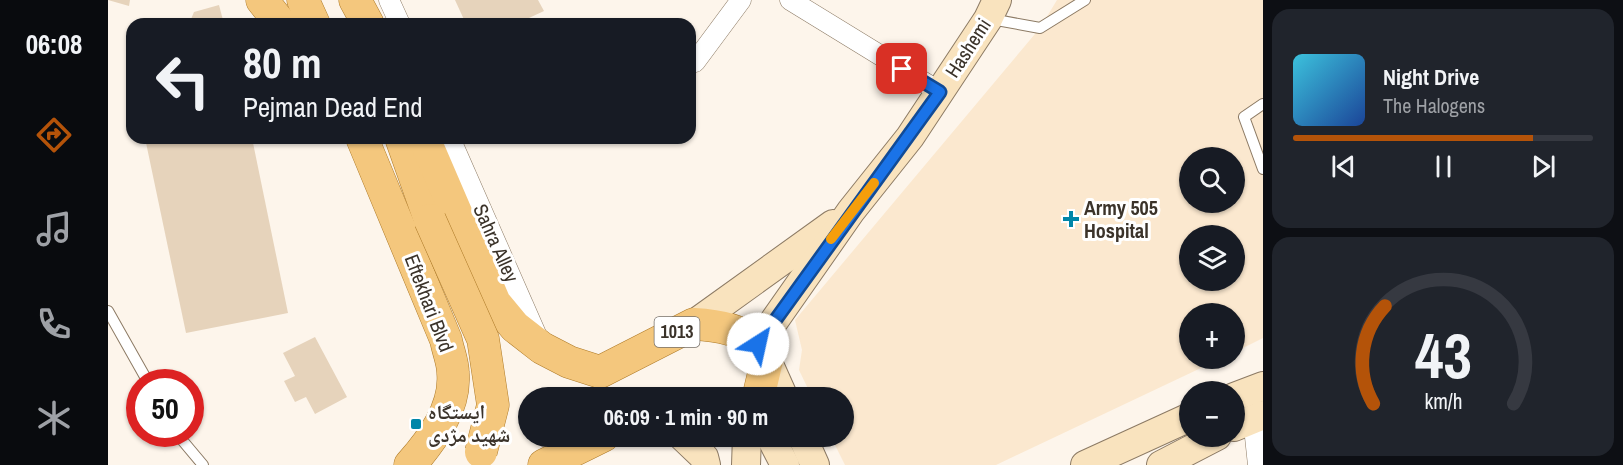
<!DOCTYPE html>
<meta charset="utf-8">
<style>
body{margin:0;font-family:"Archivo Narrow","Noto Naskh Arabic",sans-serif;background:#20242c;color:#f1f3f6;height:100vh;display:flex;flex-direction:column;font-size:22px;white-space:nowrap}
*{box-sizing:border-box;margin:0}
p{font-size:20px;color:#9ea1a6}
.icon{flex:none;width:33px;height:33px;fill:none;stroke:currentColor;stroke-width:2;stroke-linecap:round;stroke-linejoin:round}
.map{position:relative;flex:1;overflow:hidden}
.sheet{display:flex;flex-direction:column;gap:9px;padding:9px;background:#0d0f14;width:360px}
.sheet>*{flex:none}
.top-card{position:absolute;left:18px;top:18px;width:570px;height:126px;border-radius:18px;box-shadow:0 2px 4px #0004;background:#171b24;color:#f1f3f6;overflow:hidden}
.tools{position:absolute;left:1071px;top:147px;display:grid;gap:12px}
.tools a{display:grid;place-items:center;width:66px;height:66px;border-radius:50%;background:#171b24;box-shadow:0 2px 4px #0004;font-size:30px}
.speed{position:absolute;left:18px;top:369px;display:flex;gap:12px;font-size:30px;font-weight:700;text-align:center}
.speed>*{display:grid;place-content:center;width:78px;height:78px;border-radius:50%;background:#171b24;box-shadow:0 2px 4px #0004;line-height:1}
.speed .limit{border:9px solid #d22;background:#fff;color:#111}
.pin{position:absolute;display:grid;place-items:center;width:51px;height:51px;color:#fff;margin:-26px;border-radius:12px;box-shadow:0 3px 9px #0006}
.me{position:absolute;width:66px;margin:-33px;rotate:35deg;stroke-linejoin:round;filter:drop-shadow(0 0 4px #0008)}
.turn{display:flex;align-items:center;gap:21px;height:126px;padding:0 18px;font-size:27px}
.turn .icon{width:78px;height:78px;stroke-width:2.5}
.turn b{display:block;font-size:42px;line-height:51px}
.sheet .card{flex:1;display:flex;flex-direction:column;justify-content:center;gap:9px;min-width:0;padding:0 21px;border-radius:18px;background:#20242c}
.sheet .dial{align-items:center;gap:0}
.dial svg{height:156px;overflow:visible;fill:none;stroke:#363941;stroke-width:7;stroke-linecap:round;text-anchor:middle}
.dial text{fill:#f1f3f6;stroke:none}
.song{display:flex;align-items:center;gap:18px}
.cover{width:72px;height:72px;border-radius:9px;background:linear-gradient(135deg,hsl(190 70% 55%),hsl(220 70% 35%))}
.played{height:6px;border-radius:3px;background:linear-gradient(90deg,#b45309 80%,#363941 80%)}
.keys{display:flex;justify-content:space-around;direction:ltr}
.trip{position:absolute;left:410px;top:387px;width:336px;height:60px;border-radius:30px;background:#171b24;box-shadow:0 2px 4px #0004;font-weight:700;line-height:60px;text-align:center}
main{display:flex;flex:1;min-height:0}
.tabs{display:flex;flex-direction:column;width:108px;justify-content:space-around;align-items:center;background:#090b0e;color:#9ea1a6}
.tabs .icon{width:42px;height:42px}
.tabs .on{color:#b45309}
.tabs b{font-size:27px;color:#f1f3f6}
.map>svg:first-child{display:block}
.built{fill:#fbe8cf;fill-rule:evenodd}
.building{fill:#e6d3bb}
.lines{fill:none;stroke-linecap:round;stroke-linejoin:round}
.service-casing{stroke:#8c7a64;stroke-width:12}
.minor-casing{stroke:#8c7a64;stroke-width:21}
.secondary-casing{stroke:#8c7a64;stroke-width:30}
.primary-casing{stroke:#ae7a28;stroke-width:33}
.path{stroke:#b4aca3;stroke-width:4;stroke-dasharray:4.5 3;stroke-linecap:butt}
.service{stroke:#fff;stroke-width:10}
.minor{stroke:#fff;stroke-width:20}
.secondary{stroke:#f9e3be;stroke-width:28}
.primary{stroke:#f4c77d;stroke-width:32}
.primary-bridge-casing{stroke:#ae7a28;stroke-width:33;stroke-linecap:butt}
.primary-bridge{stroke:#f4c77d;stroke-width:32}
.route-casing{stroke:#114b97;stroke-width:15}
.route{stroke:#1a73e8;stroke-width:10}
.slow{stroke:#f59e0b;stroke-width:10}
.poi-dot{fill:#0086a8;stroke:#fff;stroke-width:2}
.labels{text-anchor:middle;stroke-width:6;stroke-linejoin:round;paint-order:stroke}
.shield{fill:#fff;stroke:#76706a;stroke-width:1.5}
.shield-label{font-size:18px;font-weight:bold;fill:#3b332a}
.street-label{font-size:20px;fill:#3b332a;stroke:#fff}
.poi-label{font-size:20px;font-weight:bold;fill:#3b332a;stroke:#fff;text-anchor:start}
</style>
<main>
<nav class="tabs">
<b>06:08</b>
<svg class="icon on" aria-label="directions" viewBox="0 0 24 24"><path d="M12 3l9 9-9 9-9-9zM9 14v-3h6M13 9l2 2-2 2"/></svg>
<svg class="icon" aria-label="music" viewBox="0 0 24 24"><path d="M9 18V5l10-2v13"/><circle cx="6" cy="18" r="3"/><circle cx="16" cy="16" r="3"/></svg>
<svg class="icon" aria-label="phone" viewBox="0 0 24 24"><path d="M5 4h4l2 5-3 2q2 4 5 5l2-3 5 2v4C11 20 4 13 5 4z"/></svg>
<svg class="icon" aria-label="climate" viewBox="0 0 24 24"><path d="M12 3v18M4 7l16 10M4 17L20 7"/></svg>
</nav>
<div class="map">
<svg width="1155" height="465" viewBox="0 0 1155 465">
<rect width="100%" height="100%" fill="#fdf5eb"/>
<path class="built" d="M949 0H1155V338L1127 352 1126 314H1082V358L1112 359 888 465H737L723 437 735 436V398L704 397 691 370 694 350 687 320 932 28ZM1082 158H1126V202H1082ZM1082 236H1126V280H1082Z"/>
<g class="building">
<polygon points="0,0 22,0 21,6"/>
<polygon points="347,0 430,0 436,11 408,24 358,24"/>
<polygon points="111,5 116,24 81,24 86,12"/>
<polygon points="37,138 144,138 180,313 78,333"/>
<polygon points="207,337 239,397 207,414 198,397 187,402 176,381 187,376 175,353"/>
</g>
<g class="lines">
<g class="service-casing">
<g id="service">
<polyline points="883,19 932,28 977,0"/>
<polyline points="1155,104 1136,117 1155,169"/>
<polyline points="0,311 40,382"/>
<polyline points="69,434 95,465"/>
</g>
</g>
<g class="minor-casing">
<g id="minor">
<polyline points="281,0 292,24"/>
<polyline points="682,0 832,92"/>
<polyline points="587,62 633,0"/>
<polyline points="342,138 432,343"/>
<polyline points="1145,418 1150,465"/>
</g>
</g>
<g class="secondary-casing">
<g id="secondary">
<polyline points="586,324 725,224"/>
<polyline points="650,344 743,211 802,137 880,19 889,0"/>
<polyline points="659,360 676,398"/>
<polyline points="1126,397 1155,386"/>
<polyline points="1126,427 1155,415"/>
<polyline points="574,436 596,457 598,465"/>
<polyline points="662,436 677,465"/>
<polyline points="694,436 707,465"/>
<polyline points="638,465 639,436"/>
<polyline points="977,465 1082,417"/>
<polyline points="1053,465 1109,436"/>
</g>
</g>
<g class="primary-casing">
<g id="primary">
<polyline points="154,0 173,24"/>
<polyline points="195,0 206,24"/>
<polyline points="247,0 260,24"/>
<path d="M254 138 338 340C340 351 345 362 345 373 348 408 324 440 302 465"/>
<polyline points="293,138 322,220"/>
<path d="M316 138 387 303 407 327 434 348 461 362 492 372 586 324C606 325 633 329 649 344 653 348 656 356 659 360L650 398"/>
<polyline points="436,465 495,436"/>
</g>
</g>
<polyline class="path" points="443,398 457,390"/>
<use href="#service" class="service"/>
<use href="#minor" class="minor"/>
<use href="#secondary" class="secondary"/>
<use href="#primary" class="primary"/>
<g class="primary-bridge-casing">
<polyline id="primary-bridge" points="322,220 375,339 385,405 373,452"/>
</g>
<use href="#primary-bridge" class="primary-bridge"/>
</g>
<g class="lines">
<g class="route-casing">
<polyline id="route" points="650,344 832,92 794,69"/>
</g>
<use href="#route" class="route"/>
<polyline class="slow" points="723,239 766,183"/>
</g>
<g class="poi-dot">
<path d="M960 210h6v6h6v6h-6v6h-6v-6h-6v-6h6z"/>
<rect x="302" y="418" width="12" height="12" rx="3"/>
</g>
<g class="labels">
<rect class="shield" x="546.5" y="317" width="45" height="30" rx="4.5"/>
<g class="shield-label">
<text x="569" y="338">1013</text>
</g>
<g class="street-label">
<text transform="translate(860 48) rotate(-57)" y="7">Hashemi</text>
<text transform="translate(388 243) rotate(66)" y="7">Sahra Alley</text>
<text transform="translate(321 303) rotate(69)" y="7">Eftekhari Blvd</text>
</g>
<g class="poi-label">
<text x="976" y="215">Army 505<tspan x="976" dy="23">Hospital</tspan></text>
<text x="320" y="419">ایستگاه<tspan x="320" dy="23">شهید مژدی</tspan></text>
</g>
</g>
</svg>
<div class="tools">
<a><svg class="icon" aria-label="search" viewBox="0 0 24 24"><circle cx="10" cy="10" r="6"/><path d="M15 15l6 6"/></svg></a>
<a><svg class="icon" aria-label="layers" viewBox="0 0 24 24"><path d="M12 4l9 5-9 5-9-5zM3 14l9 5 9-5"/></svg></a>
<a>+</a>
<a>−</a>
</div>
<div class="speed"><div class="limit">50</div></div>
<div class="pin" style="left:794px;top:69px;background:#d93025"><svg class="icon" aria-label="arrive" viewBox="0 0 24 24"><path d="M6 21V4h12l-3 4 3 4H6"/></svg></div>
<svg class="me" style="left:650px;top:344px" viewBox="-20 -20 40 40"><circle r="19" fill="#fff"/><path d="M0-13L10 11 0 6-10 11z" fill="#1a73e8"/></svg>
<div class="trip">06:09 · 1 min · 90 m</div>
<div class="top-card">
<div class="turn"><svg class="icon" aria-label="left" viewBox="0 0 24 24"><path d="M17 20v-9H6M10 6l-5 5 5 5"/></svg><div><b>80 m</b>Pejman Dead End</div></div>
</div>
</div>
<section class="sheet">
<div class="card">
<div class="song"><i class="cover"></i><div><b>Night Drive</b><p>The Halogens</p></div></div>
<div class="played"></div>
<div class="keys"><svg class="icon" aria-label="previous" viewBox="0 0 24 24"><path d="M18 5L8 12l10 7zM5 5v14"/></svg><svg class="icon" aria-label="pause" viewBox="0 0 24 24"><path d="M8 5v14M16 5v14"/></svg><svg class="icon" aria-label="next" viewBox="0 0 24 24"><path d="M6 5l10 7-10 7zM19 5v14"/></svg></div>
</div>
<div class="card dial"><svg viewBox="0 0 100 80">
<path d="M14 69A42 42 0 1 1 86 69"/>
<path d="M14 69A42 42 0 0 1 20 19" stroke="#b45309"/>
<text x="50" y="56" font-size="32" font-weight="700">43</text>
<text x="50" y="72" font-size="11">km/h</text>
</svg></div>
</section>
</main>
